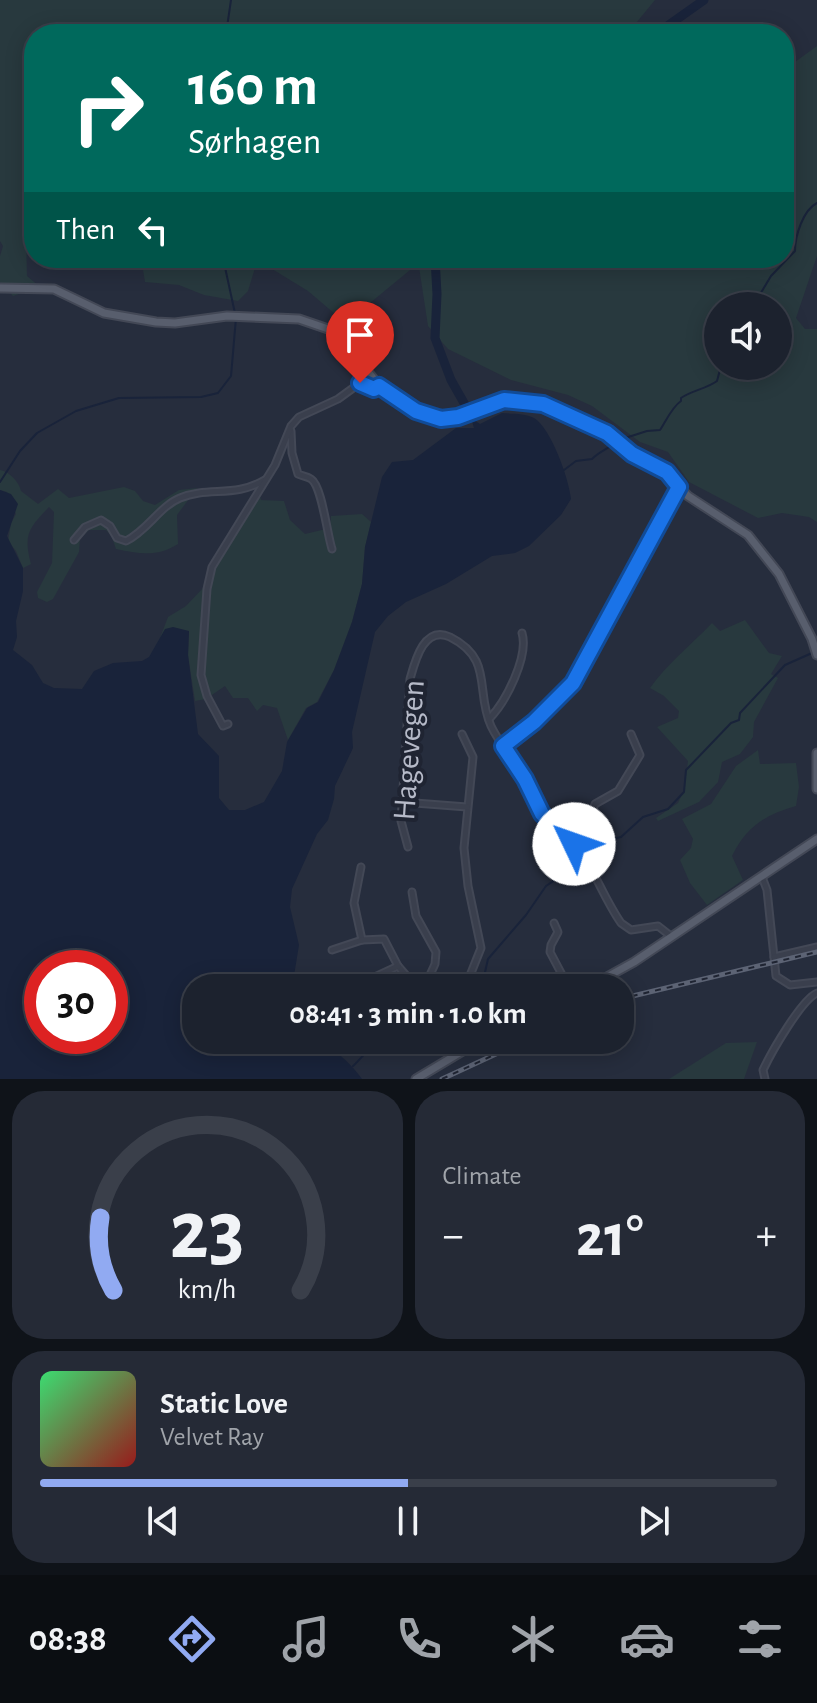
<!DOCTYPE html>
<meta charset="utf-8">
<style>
body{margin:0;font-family:"Alegreya Sans",sans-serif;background:#252a36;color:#f1f3f6;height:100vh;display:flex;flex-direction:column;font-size:30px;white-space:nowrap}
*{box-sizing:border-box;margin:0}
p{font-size:26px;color:#a0a4aa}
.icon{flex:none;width:44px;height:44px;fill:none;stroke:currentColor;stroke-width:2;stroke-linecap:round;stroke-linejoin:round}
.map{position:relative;height:1079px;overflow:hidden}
.details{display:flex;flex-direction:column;gap:12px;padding:12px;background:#0f1319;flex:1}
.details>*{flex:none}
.hud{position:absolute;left:24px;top:24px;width:770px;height:244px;border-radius:32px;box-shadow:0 4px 20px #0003,0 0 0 2px #3a3f4a;background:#00695c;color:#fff;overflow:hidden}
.controls{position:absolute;left:704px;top:292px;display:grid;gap:16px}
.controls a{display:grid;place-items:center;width:88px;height:88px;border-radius:50%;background:#1c222e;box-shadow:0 4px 20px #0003,0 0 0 2px #3a3f4a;font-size:40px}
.speed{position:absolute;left:24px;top:950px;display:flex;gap:16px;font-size:40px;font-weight:700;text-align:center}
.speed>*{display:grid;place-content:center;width:104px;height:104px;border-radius:50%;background:#1c222e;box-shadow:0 4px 20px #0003,0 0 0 2px #3a3f4a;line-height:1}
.speed .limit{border:12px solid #d22;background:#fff;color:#111}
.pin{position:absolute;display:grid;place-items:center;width:68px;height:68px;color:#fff;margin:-82px -34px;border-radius:50% 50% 50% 0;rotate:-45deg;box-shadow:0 0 8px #0007}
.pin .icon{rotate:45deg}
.me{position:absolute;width:88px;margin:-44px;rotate:312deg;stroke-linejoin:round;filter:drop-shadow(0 0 6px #0008)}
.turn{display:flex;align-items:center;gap:28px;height:168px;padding:0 32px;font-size:36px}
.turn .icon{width:104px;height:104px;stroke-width:2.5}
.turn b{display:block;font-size:56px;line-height:68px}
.then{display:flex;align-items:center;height:76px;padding:0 32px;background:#0003;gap:16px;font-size:30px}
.big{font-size:60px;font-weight:700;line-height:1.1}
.details .widget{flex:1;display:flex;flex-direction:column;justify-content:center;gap:12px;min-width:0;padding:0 28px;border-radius:32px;background:#252a36}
.details .dial{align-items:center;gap:0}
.dial svg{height:208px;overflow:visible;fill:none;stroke:#3a3f4a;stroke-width:7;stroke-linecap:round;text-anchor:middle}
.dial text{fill:#f1f3f6;stroke:none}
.song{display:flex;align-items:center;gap:24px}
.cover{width:96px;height:96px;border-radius:12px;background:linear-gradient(135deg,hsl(140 70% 55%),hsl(0 70% 35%))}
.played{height:8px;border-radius:4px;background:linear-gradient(90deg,#91aaf2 50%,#3a3f4a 50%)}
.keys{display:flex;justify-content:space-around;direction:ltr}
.heat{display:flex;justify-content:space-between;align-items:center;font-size:44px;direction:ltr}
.details .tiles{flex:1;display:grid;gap:12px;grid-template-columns:1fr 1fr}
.widget:last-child{grid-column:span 2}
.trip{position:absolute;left:182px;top:974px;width:452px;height:80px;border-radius:32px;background:#1c222e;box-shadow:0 4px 20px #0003,0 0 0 2px #3a3f4a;font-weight:700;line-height:80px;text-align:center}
.tabs{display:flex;height:128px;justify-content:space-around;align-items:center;background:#0b0e12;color:#a0a4aa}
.tabs .icon{width:56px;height:56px}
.tabs .current{color:#91aaf2}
.tabs b{font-size:36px;color:#f1f3f6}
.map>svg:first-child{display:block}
.green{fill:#28393e;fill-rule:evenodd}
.water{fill:#19233a;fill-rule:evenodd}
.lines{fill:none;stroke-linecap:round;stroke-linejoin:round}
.stream{stroke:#19233a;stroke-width:2}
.river{stroke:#19233a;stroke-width:9}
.minor-casing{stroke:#434856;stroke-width:9}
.major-casing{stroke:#434856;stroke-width:11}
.minor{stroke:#3a3f4d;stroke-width:5}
.major{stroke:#585e6d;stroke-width:7}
.rail-casing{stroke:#5c6374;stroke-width:5}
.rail{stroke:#1f2432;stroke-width:2;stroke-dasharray:6;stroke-linecap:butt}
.route-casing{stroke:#114b97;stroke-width:20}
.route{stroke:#1a73e8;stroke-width:14}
.labels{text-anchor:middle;stroke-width:8;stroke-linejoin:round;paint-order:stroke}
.street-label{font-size:32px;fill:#b6bac8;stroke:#1f2432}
</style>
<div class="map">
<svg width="817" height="1079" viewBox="0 0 817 1079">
<rect width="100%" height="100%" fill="#262d3d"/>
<g class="green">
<polygon points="0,0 655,0 627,34 34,34 34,227 26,236 27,276 40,287 13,296 0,282 0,256 3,246 0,241"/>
<path d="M817 46V256L796 318 805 329H817V522L809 517 782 513 758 518 689 482 668 452 640 442 592 406 568 395 511 380 448 349 428 326 419 267 410 270 370 303H357L344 314H335L308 291 264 264 255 268 248 291 238 301 204 295 179 285 145 282 141 258H784V70ZM718 306H778V366H718Z"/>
<path d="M0 470C10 472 19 482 21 491L38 504 58 489 69 498 124 487 135 491 143 501 155 505 179 490 197 488 177 515 178 544C158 557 140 554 116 549L111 535 106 530H89L80 538 79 552 53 599 47 602 38 598 37 592 52 563 54 512 49 507C29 528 23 534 31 564L23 568 16 551 8 541 11 523 16 514 7 492 0 490Z"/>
<polygon points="258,489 261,500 284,501 290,520 305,534 330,528 331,516 362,514 371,522 365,547 362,584 352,622 334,670 317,702 306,708 288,740 277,708 263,705 257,711 248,698 233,698 225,686 206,699 195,701 188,655 189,631 160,638 168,617 186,606 204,587 210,570"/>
<path d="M745 620 769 653 782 656 771 674 778 678 754 722 753 737 740 754 722 762 718 782 699 802 658 821 656 818 678 803 684 790 688 761 657 727 678 718 679 711 664 696 650 688C667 664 691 645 712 623L720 631Z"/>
<path d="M758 750 760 764 796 763 799 787 796 806C765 815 747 826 732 856L743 880 707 905 690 883 680 860 691 848 693 839 682 819 711 804 736 766Z"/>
<polygon points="757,1042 744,1079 669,1079 726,1043"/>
</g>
<path class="water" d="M502 413C512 414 525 413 534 418 551 428 569 479 571 499L561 515 529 546 515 553 492 556 446 584 406 602 388 616 375 632 352 732 353 748 335 786 334 799 328 820 317 834 292 889 290 907 299 945 292 988H196V1040C224 1040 305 1034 326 1045 340 1054 353 1066 362 1079H0V490L11 494 18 504 7 536 23 568V591L16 621 17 637 13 650 32 665 43 683 54 688 82 689 94 671 113 663 142 661 149 657 165 629 173 627 189 631 188 655 198 734 219 756V798L229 810H245L264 802 282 771 287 742 307 708 318 702 334 670 352 622 362 584 365 547 382 477 392 462 413 460 456 428H474L471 418 480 424ZM42 968H110V1036H42Z"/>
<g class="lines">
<g class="stream">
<polyline points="226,34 231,0"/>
<path d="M753 306 771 276 795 251C795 236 803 210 817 203"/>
<path d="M619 440 647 431 660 430C666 421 672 407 681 401V398C693 390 706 389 717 381L721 366"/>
<path d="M564 470 576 461 592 459C599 452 606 450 613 444"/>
<polyline points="0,482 20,451 37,433 76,411 119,398 201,397 218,393 231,376 236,318 223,258"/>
<polyline points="479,988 483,981 488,959 526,915 546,886 561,876 567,858 583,846 621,837 643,817 668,809 684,792 686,770 731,723 739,720 740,713 785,665 812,653"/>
<path d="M353 1066C361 1059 368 1047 379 1045 396 1041 415 1056 431 1040"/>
</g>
<g class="river">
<polyline points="656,34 704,0"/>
<polyline points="435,258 437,294 435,338 451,380 468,410"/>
</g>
<g class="minor-casing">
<g id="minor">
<path d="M291 431 292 453 298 474C302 476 307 476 311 479 322 486 327 534 332 549"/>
<path d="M74 540 85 527 101 520 110 526 117 538 126 541C147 531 160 506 180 498 209 486 234 498 265 480"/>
<path d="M489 719C506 702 529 656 522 633"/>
<polyline points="228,724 223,726 207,696 201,675 207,589 212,567 275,465 291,426 299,417 338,399 360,383 374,389 379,386"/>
<polyline points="462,734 473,757 464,848 468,886 481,948 465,988"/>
<polyline points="503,746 570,688 679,487"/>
<polyline points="402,802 467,807"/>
<polyline points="574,844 589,820 595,804 618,791 640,755 631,734"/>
<path d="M408 847 401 821 410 679C415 661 424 625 450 637 494 659 475 691 491 726 500 745 514 760 524 778 532 792 536 808 547 820 557 831 570 838 579 849 595 872 605 900 621 923L631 930 658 926 672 937"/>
<polyline points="361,867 354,903 362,940"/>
<polyline points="762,877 767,890 776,976 790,985 817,982"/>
<polyline points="412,892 416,916 436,952 435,964 424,988"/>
<polyline points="554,923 558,932 551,945 550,952 569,988"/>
<polyline points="332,950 362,940 384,939 398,966 417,988"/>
<polyline points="774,957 817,947"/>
<polyline points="351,988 398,966"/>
<path d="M765 1079 763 1070C771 1053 801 1000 817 993"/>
</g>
</g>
<g class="major-casing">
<g id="major">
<polyline points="0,288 54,289 104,313 156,322 175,323 227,316 299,319 334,331 342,338 379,386 395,399 431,417 458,417 497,401 512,399 543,404 564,411 598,428 632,454 661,468 688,496 748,535 779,574 812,639 817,655"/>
<polyline points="817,753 817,789"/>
<polyline points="587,988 634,962 817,839"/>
<polyline points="416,1079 481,1040"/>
</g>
</g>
<use href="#minor" class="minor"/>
<use href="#major" class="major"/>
<g class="rail-casing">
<g id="rail">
<polyline points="620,999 817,952"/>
<polyline points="442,1079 526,1040"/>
</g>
</g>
<use href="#rail" class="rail"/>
</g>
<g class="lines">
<g class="route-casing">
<polyline id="route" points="360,383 374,389 379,386 416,411 441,419 458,417 504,400 543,404 607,433 632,454 667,472 679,487 573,683 534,722 503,746 525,779 542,814 574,844"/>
</g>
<use href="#route" class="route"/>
</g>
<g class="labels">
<g class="street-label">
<text transform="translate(408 750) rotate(-86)" y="11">Hagevegen</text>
</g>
</g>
</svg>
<div class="controls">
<a><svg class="icon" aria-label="sound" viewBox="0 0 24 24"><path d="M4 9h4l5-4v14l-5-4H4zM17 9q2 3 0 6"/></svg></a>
</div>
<div class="speed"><div class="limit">30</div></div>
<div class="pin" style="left:360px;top:383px;background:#d93025"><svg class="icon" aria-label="arrive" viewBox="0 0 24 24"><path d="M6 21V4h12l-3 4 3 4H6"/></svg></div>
<svg class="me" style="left:574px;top:844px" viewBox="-20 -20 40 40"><circle r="19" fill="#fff"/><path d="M0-13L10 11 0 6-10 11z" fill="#1a73e8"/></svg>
<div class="trip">08:41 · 3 min · 1.0 km</div>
<div class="hud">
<div class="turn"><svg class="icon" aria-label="right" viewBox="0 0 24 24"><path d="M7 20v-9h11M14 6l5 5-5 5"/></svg><div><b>160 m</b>Sørhagen</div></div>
<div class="then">Then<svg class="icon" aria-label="left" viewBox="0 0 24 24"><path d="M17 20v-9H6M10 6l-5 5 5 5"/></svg></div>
</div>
</div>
<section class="details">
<div class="tiles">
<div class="widget dial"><svg viewBox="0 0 100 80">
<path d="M14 69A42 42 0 1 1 86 69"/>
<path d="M14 69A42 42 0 0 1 9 41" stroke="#91aaf2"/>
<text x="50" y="56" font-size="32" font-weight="700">23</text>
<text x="50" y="72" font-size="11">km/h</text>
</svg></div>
<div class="widget"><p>Climate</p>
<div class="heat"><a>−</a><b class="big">21°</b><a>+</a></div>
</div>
<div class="widget">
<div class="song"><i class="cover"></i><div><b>Static Love</b><p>Velvet Ray</p></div></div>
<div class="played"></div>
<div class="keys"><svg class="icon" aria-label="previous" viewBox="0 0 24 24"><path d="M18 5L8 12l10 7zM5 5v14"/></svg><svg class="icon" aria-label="pause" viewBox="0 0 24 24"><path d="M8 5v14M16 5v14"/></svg><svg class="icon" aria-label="next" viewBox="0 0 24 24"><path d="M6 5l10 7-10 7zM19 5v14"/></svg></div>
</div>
</div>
</section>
<nav class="tabs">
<b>08:38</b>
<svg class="icon current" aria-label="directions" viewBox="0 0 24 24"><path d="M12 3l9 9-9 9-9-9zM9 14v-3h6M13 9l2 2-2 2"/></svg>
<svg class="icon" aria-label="music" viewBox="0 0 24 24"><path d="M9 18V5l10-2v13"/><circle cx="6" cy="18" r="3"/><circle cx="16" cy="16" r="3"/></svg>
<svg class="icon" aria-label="phone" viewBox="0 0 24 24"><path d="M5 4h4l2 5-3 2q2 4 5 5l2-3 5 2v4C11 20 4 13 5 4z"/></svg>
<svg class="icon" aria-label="climate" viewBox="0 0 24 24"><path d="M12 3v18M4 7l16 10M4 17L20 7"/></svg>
<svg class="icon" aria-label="car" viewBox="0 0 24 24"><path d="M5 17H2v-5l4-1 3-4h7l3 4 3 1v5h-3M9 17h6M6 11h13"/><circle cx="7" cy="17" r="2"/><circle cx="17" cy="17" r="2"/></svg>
<svg class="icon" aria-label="filters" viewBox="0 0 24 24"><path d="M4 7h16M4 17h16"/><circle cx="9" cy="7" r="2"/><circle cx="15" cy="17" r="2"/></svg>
</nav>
